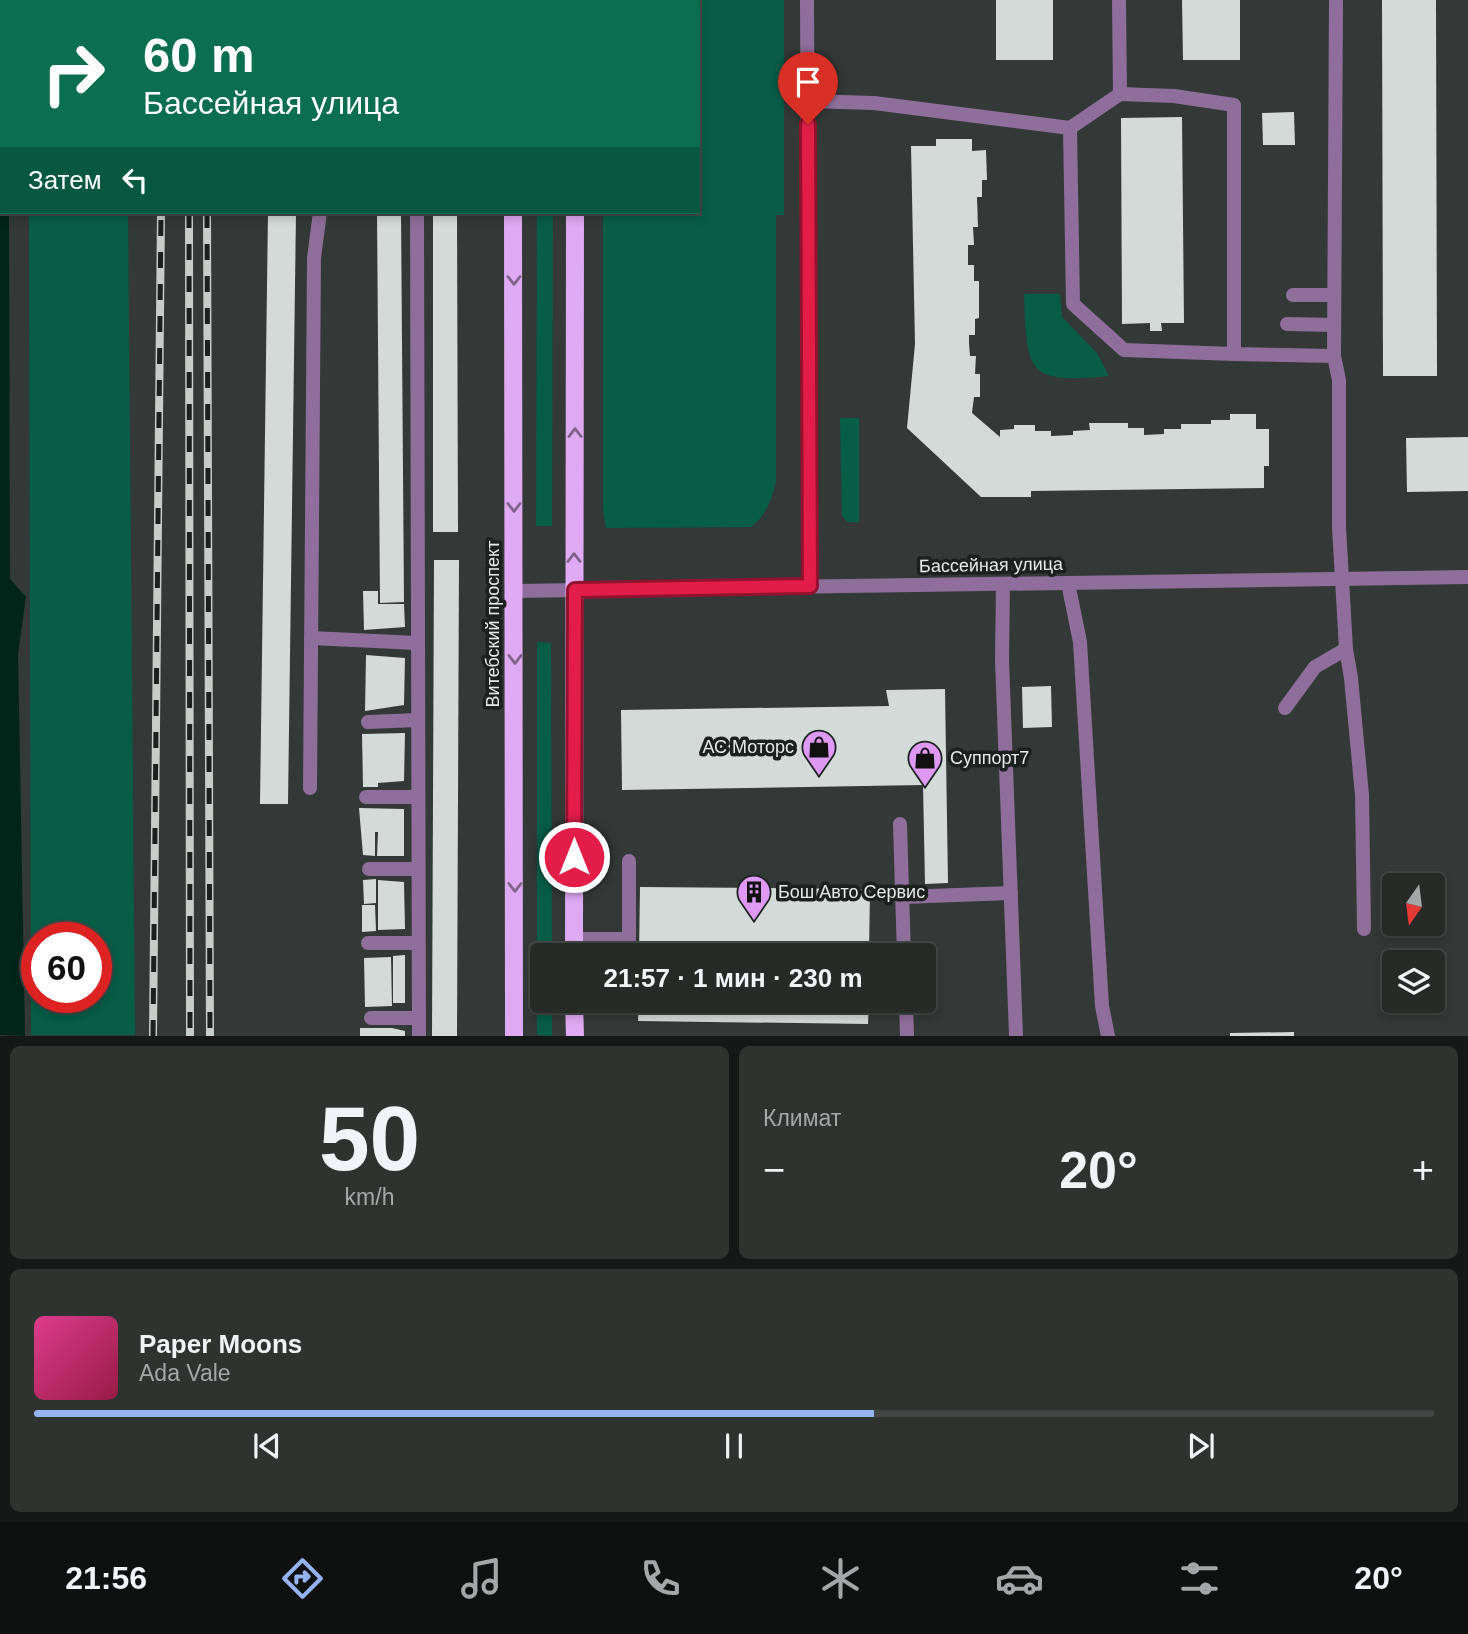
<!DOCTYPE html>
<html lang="ru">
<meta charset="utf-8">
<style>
body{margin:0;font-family:Helvetica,sans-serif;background:#2e3330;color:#f1f3f6;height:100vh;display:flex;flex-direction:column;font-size:26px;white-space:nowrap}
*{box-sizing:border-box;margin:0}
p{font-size:23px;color:#a4a7a8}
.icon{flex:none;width:38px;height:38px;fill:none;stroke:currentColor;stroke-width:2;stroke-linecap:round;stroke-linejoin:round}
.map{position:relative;height:1036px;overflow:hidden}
.panel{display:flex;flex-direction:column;gap:10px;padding:10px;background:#151816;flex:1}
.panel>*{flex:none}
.top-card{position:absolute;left:0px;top:0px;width:700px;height:214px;box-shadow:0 4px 10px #0003,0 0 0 2px #424745;background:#0b6e4f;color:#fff;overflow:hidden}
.needle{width:46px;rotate:194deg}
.fabs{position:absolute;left:1382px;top:873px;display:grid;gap:14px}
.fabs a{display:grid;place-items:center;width:63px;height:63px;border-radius:7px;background:#262b28;box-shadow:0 4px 10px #0003,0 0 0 2px #424745;font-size:35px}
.speed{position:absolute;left:21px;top:922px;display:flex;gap:14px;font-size:35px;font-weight:700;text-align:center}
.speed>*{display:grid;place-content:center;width:91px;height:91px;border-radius:50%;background:#262b28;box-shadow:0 4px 10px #0003,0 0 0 2px #424745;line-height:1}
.speed .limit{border:10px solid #d22;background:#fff;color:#111}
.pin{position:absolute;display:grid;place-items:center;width:60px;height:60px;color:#fff;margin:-72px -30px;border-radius:50% 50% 50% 0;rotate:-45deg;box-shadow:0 0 7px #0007}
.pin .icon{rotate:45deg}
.me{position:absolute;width:77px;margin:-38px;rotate:0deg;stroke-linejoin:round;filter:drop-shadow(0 0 5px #0008)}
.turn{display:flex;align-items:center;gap:24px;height:147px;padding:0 28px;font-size:32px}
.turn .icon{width:91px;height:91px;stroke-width:2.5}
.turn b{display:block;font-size:49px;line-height:60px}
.then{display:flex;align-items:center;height:66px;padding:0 28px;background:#0003;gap:14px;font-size:26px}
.big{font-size:52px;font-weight:700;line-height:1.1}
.panel .tile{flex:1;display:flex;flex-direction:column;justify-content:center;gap:10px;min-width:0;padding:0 24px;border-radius:10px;background:#2e3330}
.panel .dial{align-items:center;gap:0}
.dial b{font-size:91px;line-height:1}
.song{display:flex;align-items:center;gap:21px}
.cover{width:84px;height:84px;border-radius:10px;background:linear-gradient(135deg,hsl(330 70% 55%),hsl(340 70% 35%))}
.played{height:7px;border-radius:4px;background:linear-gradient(90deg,#95b2f1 60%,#424745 60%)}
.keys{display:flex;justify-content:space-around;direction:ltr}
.heat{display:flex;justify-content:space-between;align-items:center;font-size:38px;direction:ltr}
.panel .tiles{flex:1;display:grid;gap:10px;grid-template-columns:1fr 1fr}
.tile:last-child{grid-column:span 2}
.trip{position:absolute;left:530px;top:943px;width:406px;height:70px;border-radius:7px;background:#262b28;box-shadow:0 4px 10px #0003,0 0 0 2px #424745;font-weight:700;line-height:70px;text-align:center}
.tab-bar{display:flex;height:112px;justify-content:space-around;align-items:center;background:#0f1110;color:#a4a7a8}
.tab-bar .icon{width:49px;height:49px}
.tab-bar .current{color:#95b2f1}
.tab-bar b{font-size:32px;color:#f1f3f6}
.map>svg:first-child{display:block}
.green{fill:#075d46;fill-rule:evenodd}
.water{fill:#02251a}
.building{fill:#d2dbd7}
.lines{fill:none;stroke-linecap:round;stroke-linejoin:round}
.service{stroke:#906e9b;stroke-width:14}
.minor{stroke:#906e9b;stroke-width:14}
.tertiary{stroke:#906e9b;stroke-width:14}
.primary{stroke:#e0a9f3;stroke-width:18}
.rail-casing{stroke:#c7ccc9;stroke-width:8}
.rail{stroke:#1c201e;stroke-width:5;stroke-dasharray:16;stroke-linecap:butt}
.oneway{stroke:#7e6488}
.route-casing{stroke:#92132f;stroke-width:18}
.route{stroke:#e11d48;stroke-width:12}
.labels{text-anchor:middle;stroke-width:7;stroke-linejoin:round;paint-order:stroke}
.street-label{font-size:18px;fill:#e6eae8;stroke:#1c201e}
.poi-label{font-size:18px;fill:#e6eae8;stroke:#1c201e;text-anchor:start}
</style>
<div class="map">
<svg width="1468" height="1036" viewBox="0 0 1468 1036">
<rect width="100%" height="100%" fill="#323936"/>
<g class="green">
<path d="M610 0H784V215H776V482C771 500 766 516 751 527L606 528 603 510V212H698V2Z"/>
<path d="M29 212H128L135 1035H31ZM37 938H96V998H37Z"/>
<polygon points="537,212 553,212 552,526 536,526"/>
<path d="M1024 294H1060L1062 317 1097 353 1109 376C1026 384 1027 372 1024 294Z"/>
<polygon points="840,418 859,418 859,522 847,522 842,515"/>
<polygon points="537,642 551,643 552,955 542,956 542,1001 552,1001 552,1036 537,1035"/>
</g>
<polygon class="water" points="0,0 8,0 2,2 2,212 9,212 10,579 26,597 18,654 25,1036 0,1035"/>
<g class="building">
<rect x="996" y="0" width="57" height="60"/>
<polygon points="1182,0 1240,0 1240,60 1183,60"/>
<polygon points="1382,0 1436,0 1437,376 1383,376"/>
<polygon points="1294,112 1295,145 1263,145 1262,113"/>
<polygon points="1182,117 1184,323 1161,323 1162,331 1150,331 1150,323 1122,324 1121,118"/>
<polygon points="936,139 972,139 972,151 986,150 987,180 982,180 982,197 977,197 978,227 973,227 974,245 968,245 968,265 974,265 974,281 979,281 979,318 975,319 975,335 969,335 969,343 970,356 976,356 975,374 980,374 980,397 974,397 972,413 1000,437 1000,430 1014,429 1014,425 1035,425 1035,431 1051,431 1051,436 1073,435 1073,431 1090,430 1089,423 1128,423 1128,428 1144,428 1144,435 1164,434 1164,429 1181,429 1181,424 1211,424 1211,420 1230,420 1230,414 1256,414 1256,429 1269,429 1269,466 1264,466 1264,488 1031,491 1031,497 981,497 907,428 915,344 911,146 936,146"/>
<polygon points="268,212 296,212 288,804 260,804"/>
<polygon points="377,212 401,212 404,602 380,603"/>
<polygon points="433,212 457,212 458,532 433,532"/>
<polygon points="1468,437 1468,491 1407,492 1406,438"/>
<polygon points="434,560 459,560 457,1036 432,1036"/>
<polygon points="363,591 378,591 378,604 404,604 405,627 364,630"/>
<polygon points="366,655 405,658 404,705 365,711"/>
<polygon points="1051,686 1052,727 1023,728 1022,687"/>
<polygon points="945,689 948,883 925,884 923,785 622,790 621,710 889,706 886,690"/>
<polygon points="405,733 404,781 378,783 378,787 363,787 362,734"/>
<polygon points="359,808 404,809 404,856 377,856 378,832 375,832 375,856 363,855"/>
<polygon points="376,879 376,903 364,904 363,880"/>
<polygon points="378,880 404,882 405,929 378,930"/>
<polygon points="640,887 870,889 869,956 639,956"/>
<polygon points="362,905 375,905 376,931 362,932"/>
<polygon points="405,955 405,1003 393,1003 393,956"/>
<polygon points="391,957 392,1006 365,1007 364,958"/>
<polygon points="639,1001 869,1001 868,1024 638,1021"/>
<polygon points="360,1028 392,1028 405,1031 405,1036 360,1036"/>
<polygon points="1294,1032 1294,1036 1230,1036 1230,1033"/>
</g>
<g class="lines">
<g class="service">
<polyline points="331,0 331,2"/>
<polyline points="416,0 416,2"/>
<polyline points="1119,0 1120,94"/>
<polyline points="808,101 874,103 1070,128 1120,94 1174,96 1234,105 1234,354 1334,356 1339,380 1339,527 1346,649 1351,678 1362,795 1364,929"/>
<polyline points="1070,128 1073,304 1124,350 1234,354"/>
<polyline points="417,212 419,1036"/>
<polyline points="1293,295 1334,295"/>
<polyline points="1287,324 1334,325"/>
<polyline points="1334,356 1336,0"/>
<polyline points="1068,583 1080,642 1102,1006 1108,1036"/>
<polyline points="1003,584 1002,660 1016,1036"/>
<polyline points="311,638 417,643"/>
<polyline points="1285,708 1315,667 1346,649"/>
<polyline points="368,722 418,720"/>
<polyline points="310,788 314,258 320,212"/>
<polyline points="366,797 418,797"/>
<polyline points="900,824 904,956"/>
<polyline points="369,869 418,869"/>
<polyline points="902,897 1011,893"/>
<polyline points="574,939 629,939 629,861"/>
<polyline points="368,943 418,943"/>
<polyline points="906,1001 907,1036"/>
<polyline points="371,1018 419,1018"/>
</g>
<polyline class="minor" points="807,0 810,586"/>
<polyline class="tertiary" points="515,591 1468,577"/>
<g class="primary">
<polyline points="507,0 507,2"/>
<polyline points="581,2 581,0"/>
<polyline points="513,212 514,1036"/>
<polyline points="574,956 575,212"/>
<polyline points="574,1001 575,1036"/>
</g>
<g class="rail-casing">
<g id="rail">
<polyline points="162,0 162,2"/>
<polyline points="189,0 189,2"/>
<polyline points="207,0 207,2"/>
<polyline points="189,212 190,1036"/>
<polyline points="207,212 210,1036"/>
<polyline points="153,1036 161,212"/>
</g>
</g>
<use href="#rail" class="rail"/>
</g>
<defs><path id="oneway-chevron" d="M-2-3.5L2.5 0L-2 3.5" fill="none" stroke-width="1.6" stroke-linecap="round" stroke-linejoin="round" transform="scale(1.75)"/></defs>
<g class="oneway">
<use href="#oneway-chevron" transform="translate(514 280) rotate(90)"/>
<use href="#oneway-chevron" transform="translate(575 433) rotate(-90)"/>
<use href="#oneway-chevron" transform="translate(514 507) rotate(90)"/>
<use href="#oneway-chevron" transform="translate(574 558) rotate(-90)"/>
<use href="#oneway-chevron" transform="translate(515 659) rotate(90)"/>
<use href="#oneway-chevron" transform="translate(515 887) rotate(90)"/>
</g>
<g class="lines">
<g class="route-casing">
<polyline id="route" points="574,857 575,590 810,586 808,124"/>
</g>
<use href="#route" class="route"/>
</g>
<defs>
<g id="shop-pin" transform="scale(1.75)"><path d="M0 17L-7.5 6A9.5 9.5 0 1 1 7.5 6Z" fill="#dd99f4" stroke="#1c201e"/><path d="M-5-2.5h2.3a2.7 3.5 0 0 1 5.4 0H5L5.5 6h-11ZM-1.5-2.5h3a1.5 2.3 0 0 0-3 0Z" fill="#111"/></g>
<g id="building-pin" transform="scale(1.75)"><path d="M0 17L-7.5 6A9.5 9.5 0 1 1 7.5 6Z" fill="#dd99f4" stroke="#1c201e"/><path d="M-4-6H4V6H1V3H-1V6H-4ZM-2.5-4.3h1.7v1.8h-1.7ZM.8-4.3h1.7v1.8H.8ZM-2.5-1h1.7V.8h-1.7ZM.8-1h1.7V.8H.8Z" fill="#111"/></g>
</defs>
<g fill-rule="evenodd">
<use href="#shop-pin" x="819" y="747"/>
<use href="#shop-pin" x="925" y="758"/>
<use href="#building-pin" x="754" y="892"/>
</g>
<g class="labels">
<g class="street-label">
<text transform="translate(991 565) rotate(-1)" y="6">Бассейная улица</text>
<text transform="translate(493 624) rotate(-90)" y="6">Витебский проспект</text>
</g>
<g class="poi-label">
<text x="794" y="753" text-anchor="end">АС Моторс</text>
<text x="950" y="764">Суппорт7</text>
<text x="778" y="898">Бош Авто Сервис</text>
</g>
</g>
</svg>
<div class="fabs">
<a><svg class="needle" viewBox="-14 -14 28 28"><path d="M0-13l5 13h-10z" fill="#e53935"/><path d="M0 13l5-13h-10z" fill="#a4a7a8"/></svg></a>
<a><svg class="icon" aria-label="layers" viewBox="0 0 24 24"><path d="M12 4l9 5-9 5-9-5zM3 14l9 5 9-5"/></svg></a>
</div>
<div class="speed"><div class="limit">60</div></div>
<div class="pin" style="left:808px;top:124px;background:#d93025"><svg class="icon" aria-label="arrive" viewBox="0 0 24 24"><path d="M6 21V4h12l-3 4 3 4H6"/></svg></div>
<svg class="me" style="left:574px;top:857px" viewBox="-20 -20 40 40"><circle r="17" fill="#e11d48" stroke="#fff" stroke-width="3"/><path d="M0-11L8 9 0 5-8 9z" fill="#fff"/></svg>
<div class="trip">21:57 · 1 мин · 230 m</div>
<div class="top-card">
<div class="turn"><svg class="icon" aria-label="right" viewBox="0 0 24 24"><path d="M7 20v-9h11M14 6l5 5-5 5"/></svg><div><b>60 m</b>Бассейная улица</div></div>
<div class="then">Затем<svg class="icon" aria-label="left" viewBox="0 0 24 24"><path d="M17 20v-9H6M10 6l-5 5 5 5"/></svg></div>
</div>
</div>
<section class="panel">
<div class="tiles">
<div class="tile dial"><b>50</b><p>km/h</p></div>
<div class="tile"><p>Климат</p>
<div class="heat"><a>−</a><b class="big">20°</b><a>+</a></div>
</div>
<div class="tile">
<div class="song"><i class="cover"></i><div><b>Paper Moons</b><p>Ada Vale</p></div></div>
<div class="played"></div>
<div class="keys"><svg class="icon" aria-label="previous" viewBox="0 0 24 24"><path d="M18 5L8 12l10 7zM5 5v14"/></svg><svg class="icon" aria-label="pause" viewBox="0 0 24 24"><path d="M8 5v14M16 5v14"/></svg><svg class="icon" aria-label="next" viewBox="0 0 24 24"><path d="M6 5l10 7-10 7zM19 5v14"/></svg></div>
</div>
</div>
</section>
<nav class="tab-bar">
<b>21:56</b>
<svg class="icon current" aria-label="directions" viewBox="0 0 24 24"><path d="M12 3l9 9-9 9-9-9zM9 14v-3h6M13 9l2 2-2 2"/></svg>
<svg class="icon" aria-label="music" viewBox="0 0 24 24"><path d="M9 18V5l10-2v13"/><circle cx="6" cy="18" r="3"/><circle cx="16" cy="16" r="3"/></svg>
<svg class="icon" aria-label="phone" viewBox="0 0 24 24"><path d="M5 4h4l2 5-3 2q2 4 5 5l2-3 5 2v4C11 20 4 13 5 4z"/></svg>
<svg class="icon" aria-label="climate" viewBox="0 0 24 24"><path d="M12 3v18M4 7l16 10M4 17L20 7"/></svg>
<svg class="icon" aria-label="car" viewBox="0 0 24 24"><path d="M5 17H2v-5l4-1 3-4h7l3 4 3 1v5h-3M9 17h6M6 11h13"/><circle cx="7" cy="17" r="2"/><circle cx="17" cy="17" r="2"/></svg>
<svg class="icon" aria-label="filters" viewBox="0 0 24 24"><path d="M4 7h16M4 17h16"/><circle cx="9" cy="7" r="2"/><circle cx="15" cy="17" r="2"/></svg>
<b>20°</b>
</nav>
